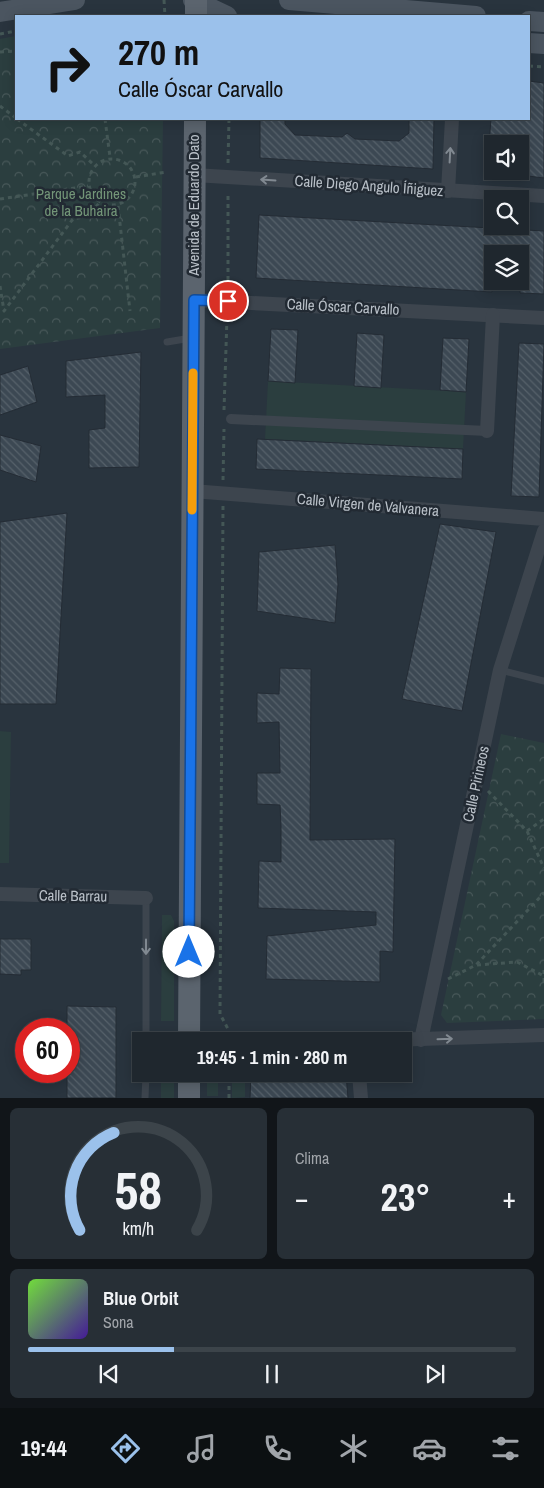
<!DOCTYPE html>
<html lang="es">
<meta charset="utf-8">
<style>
body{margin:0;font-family:"Archivo Narrow",sans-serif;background:#272f36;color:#f1f3f6;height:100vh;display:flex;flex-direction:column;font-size:19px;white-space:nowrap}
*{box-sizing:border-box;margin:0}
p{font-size:16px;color:#a1a5aa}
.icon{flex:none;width:28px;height:28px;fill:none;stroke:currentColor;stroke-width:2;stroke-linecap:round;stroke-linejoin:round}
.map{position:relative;height:1098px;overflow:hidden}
.panel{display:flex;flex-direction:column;gap:10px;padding:10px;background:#111519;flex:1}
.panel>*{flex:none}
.hud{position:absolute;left:15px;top:15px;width:515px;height:105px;border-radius:0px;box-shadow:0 2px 12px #0003,0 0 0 1px #3c444a;background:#9bc1eb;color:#111;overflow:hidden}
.fabs{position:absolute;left:484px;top:135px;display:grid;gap:10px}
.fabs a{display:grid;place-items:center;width:45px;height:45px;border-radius:0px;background:#1f272e;box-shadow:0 2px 12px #0003,0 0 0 1px #3c444a;font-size:25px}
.speed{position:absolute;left:15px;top:1018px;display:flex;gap:10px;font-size:25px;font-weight:700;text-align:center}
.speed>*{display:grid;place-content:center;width:65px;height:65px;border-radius:50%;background:#1f272e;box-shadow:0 2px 12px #0003,0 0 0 1px #3c444a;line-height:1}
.speed .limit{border:8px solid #d22;background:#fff;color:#111}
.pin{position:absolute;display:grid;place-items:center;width:42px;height:42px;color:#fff;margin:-21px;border:2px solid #fff;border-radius:50%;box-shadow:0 1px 5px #0007}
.me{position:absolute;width:55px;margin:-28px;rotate:0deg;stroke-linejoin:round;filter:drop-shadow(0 0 4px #0008)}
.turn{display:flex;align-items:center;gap:18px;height:105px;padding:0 20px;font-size:22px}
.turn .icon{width:65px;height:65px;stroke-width:2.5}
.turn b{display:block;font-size:35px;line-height:42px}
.big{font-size:38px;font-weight:700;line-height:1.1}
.panel .tile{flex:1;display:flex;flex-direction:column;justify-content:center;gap:8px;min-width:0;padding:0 18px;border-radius:8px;background:#272f36}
.panel .dial{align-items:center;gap:0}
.dial svg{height:130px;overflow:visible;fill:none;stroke:#3c444a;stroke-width:7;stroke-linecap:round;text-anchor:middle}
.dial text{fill:#f1f3f6;stroke:none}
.song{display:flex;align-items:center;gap:15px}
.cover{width:60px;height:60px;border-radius:8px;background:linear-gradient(135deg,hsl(100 70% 55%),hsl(260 70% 35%))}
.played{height:5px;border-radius:2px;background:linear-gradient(90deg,#9bc1eb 30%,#3c444a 30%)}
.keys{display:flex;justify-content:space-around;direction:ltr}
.heat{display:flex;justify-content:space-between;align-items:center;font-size:28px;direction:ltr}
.panel .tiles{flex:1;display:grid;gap:10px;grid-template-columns:1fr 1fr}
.tile:last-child{grid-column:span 2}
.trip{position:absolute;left:132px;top:1032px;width:280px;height:50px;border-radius:0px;background:#1f272e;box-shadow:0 2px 12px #0003,0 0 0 1px #3c444a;font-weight:700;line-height:50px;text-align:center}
.dock{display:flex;height:80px;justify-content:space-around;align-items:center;background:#0c1012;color:#a1a5aa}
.dock .icon{width:35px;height:35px}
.dock .selected{color:#9bc1eb}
.dock b{font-size:22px;color:#f1f3f6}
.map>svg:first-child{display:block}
.green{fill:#2b3e3f}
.forest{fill:url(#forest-crowns)}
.building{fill:url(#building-back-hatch);stroke:#242c35}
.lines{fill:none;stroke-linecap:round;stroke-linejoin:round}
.path{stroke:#445756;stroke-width:3;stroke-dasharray:4 4;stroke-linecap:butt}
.service{stroke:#3d454e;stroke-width:7}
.pedestrian{stroke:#3d454e;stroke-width:10}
.minor{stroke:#3d454e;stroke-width:14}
.secondary{stroke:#4b5560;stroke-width:20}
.primary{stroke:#5b646e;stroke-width:22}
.oneway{stroke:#818991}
.route-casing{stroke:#114b97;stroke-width:12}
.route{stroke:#1a73e8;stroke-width:9}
.slow{stroke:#f59e0b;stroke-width:9}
.labels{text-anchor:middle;stroke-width:5;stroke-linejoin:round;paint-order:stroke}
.street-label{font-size:15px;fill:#b9c0c8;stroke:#222a33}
.park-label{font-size:15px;fill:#739678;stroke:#222a33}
</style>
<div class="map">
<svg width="544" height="1098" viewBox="0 0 544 1098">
<defs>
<pattern id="forest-crowns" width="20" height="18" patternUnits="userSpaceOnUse" patternTransform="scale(1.25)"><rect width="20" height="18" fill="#2b3e3f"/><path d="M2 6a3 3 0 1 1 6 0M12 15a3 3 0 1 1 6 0" fill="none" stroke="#485859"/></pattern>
<pattern id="building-back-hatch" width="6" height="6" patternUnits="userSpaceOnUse" patternTransform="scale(1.25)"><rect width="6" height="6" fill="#3c4853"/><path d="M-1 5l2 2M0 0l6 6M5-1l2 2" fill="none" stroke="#56616a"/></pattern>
</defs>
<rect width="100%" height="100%" fill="#29343e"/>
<g class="green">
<polygon points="268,381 466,392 463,449 265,439"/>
<polygon points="0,731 11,732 9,863 0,863"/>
<polygon points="162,915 171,915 174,921 174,1021 161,1021"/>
<rect x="161" y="1074" width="13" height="24"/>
<rect x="207" y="1074" width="11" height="22"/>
<polygon points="232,1074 245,1074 245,1097 232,1098"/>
</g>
<g class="forest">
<polygon points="16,36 16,119 163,119 160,328 0,349 0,39"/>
<polygon points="501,734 544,743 544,1019 447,1023 441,1015"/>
</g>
<g class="building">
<polygon points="529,81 544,83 544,178 520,175 520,144 489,144 491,119 529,119"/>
<polygon points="260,119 285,119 285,124 295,135 342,137 347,133 355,139 399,141 409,133 409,119 434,119 433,169 260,158"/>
<polygon points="259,215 544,231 544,294 520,293 520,254 492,254 492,292 256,278"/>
<polygon points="271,329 298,330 295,383 268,381"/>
<polygon points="357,333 384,335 381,388 354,386"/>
<polygon points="443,338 469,339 466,392 440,390"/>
<polygon points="519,343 544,344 539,497 511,496"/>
<polygon points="141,352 139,467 89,468 89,430 105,428 105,395 66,397 66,361"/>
<polygon points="28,366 37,402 0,415 0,375"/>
<polygon points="0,435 41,446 36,482 0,470"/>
<polygon points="257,439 463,449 462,479 256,469"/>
<polygon points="67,513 56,704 0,704 0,522"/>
<polygon points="440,524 496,532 462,711 402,699"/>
<polygon points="335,545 338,584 335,623 257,611 259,552"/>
<polygon points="280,668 311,669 310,840 395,839 393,952 380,951 380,982 266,979 267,936 376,925 376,912 258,908 259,861 281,862 281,827 280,805 257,804 257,773 280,773 279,722 257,723 257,693 279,694"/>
<polygon points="0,939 31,939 31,970 21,970 21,975 0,974"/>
<polygon points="67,1006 116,1007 116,1098 67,1098"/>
<polygon points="251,1074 346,1074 348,1098 250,1098"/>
</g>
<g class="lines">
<g class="path">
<polyline points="164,0 165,16"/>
<polyline points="108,16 152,16"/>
<polyline points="0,34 16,31"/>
<polyline points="0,52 16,51"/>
<polyline points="529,66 544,67"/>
<polyline points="0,106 16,118"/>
<polyline points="17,119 68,156 80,152 94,165"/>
<polyline points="105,119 110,157"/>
<circle cx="112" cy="182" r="23"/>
<polyline points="228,163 229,119"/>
<polyline points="136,177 166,172"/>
<polyline points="0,199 88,186"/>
<polyline points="118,206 130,311"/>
<polyline points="0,286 4,311 73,219 89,216 99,203"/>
<polyline points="228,288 228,192"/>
<polyline points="224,410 227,317"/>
<polyline points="223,480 224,429"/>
<polyline points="223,506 220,1014 228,1029 229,1041"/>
<polyline points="488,791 527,831 544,868"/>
<polyline points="527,831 544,819"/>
<polyline points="477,965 517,962 544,976"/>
<polyline points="544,970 544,986"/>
<polyline points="448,979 476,965 544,893"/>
<polyline points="229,1098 229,1074"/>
</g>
<g class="service">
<polyline points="167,342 191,338"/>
<polyline points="500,670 544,681"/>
<polyline points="146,1041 146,898"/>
<polyline points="145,1098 146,1074"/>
</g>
<polyline class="pedestrian" points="231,419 487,431"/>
<g class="minor">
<polyline points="194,175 544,196"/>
<polyline points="448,191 452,119"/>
<polyline points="193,300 544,318"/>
<polyline points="487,431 493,315"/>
<polyline points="192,491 544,519"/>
<polyline points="0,894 146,898"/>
<polyline points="421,1040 500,670 544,531"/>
<polyline points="361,1041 544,1035"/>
<polyline points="359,1074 361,1098"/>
</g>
<g class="secondary">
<polyline points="193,0 227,16"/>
<polyline points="289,0 476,16"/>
<polyline points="0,12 75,0"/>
<polyline points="529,21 544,22"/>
<polyline points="529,43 544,44"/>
</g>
<g class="primary">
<polyline points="196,16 196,0"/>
<polyline points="189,1041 195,119"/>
<polyline points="189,1074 189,1098"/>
</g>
</g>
<defs><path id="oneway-shaft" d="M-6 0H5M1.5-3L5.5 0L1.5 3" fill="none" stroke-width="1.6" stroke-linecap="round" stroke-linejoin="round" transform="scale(1.25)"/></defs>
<g class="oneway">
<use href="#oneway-shaft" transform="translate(450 155) rotate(-87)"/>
<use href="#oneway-shaft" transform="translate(268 180) rotate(-176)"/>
<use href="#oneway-shaft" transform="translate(146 947) rotate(90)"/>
<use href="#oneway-shaft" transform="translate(445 1039) rotate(-2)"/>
</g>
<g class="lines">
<g class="route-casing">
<polyline id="route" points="189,952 194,300 228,301"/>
</g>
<use href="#route" class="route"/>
<polyline class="slow" points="192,510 193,373"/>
</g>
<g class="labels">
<g class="street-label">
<text transform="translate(369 186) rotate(4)" y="5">Calle Diego Angulo Íñiguez</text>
<text transform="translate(194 205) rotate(-90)" y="5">Avenida de Eduardo Dato</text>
<text transform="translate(343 307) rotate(3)" y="5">Calle Óscar Carvallo</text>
<text transform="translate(368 505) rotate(5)" y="5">Calle Virgen de Valvanera</text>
<text transform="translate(476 784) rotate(-78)" y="5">Calle Pirineos</text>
<text transform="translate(73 896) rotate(1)" y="5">Calle Barrau</text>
</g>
<g class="park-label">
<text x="81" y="199">Parque Jardines<tspan x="81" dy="17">de la Buhaira</tspan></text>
</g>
</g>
</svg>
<div class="fabs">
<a><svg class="icon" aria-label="sound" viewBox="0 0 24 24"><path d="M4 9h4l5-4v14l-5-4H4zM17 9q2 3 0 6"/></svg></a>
<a><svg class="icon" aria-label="search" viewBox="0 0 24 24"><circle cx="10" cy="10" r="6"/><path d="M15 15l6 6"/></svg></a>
<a><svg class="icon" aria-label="layers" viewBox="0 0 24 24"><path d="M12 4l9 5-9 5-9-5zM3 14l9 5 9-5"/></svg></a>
</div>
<div class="speed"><div class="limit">60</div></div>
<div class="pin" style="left:228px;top:301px;background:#d93025"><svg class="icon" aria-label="arrive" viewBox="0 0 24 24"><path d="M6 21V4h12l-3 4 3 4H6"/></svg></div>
<svg class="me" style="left:189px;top:952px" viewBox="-20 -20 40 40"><circle r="19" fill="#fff"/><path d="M0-13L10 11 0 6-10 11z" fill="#1a73e8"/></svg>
<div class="trip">19:45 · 1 min · 280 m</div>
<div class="hud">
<div class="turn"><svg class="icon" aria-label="right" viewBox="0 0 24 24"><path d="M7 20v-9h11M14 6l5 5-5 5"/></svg><div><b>270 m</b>Calle Óscar Carvallo</div></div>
</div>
</div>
<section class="panel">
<div class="tiles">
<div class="tile dial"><svg viewBox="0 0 100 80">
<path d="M14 69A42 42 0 1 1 86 69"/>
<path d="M14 69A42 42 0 0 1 35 9" stroke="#9bc1eb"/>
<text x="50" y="56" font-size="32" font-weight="700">58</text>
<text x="50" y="72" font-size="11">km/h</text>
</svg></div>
<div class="tile"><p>Clima</p>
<div class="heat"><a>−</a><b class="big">23°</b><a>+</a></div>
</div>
<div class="tile">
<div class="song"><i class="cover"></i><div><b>Blue Orbit</b><p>Sona</p></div></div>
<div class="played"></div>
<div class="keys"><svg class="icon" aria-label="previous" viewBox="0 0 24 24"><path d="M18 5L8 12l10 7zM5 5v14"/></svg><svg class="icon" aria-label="pause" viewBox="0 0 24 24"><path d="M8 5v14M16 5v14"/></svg><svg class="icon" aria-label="next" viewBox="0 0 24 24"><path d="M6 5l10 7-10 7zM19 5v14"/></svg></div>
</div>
</div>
</section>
<nav class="dock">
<b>19:44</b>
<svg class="icon selected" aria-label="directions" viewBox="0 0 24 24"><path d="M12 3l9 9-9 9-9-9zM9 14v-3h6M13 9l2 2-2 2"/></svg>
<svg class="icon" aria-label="music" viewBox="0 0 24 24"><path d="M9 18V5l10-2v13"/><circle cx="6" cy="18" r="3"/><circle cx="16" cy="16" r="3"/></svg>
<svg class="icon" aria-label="phone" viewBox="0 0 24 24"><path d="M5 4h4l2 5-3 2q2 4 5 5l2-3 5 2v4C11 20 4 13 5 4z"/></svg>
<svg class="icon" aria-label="climate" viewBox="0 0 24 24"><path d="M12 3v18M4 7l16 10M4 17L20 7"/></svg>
<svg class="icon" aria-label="car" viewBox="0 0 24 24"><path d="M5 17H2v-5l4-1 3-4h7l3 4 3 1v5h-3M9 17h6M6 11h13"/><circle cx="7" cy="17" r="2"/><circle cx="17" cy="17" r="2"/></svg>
<svg class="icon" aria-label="filters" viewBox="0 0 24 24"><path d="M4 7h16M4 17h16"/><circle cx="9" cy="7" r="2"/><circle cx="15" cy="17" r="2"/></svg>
</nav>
